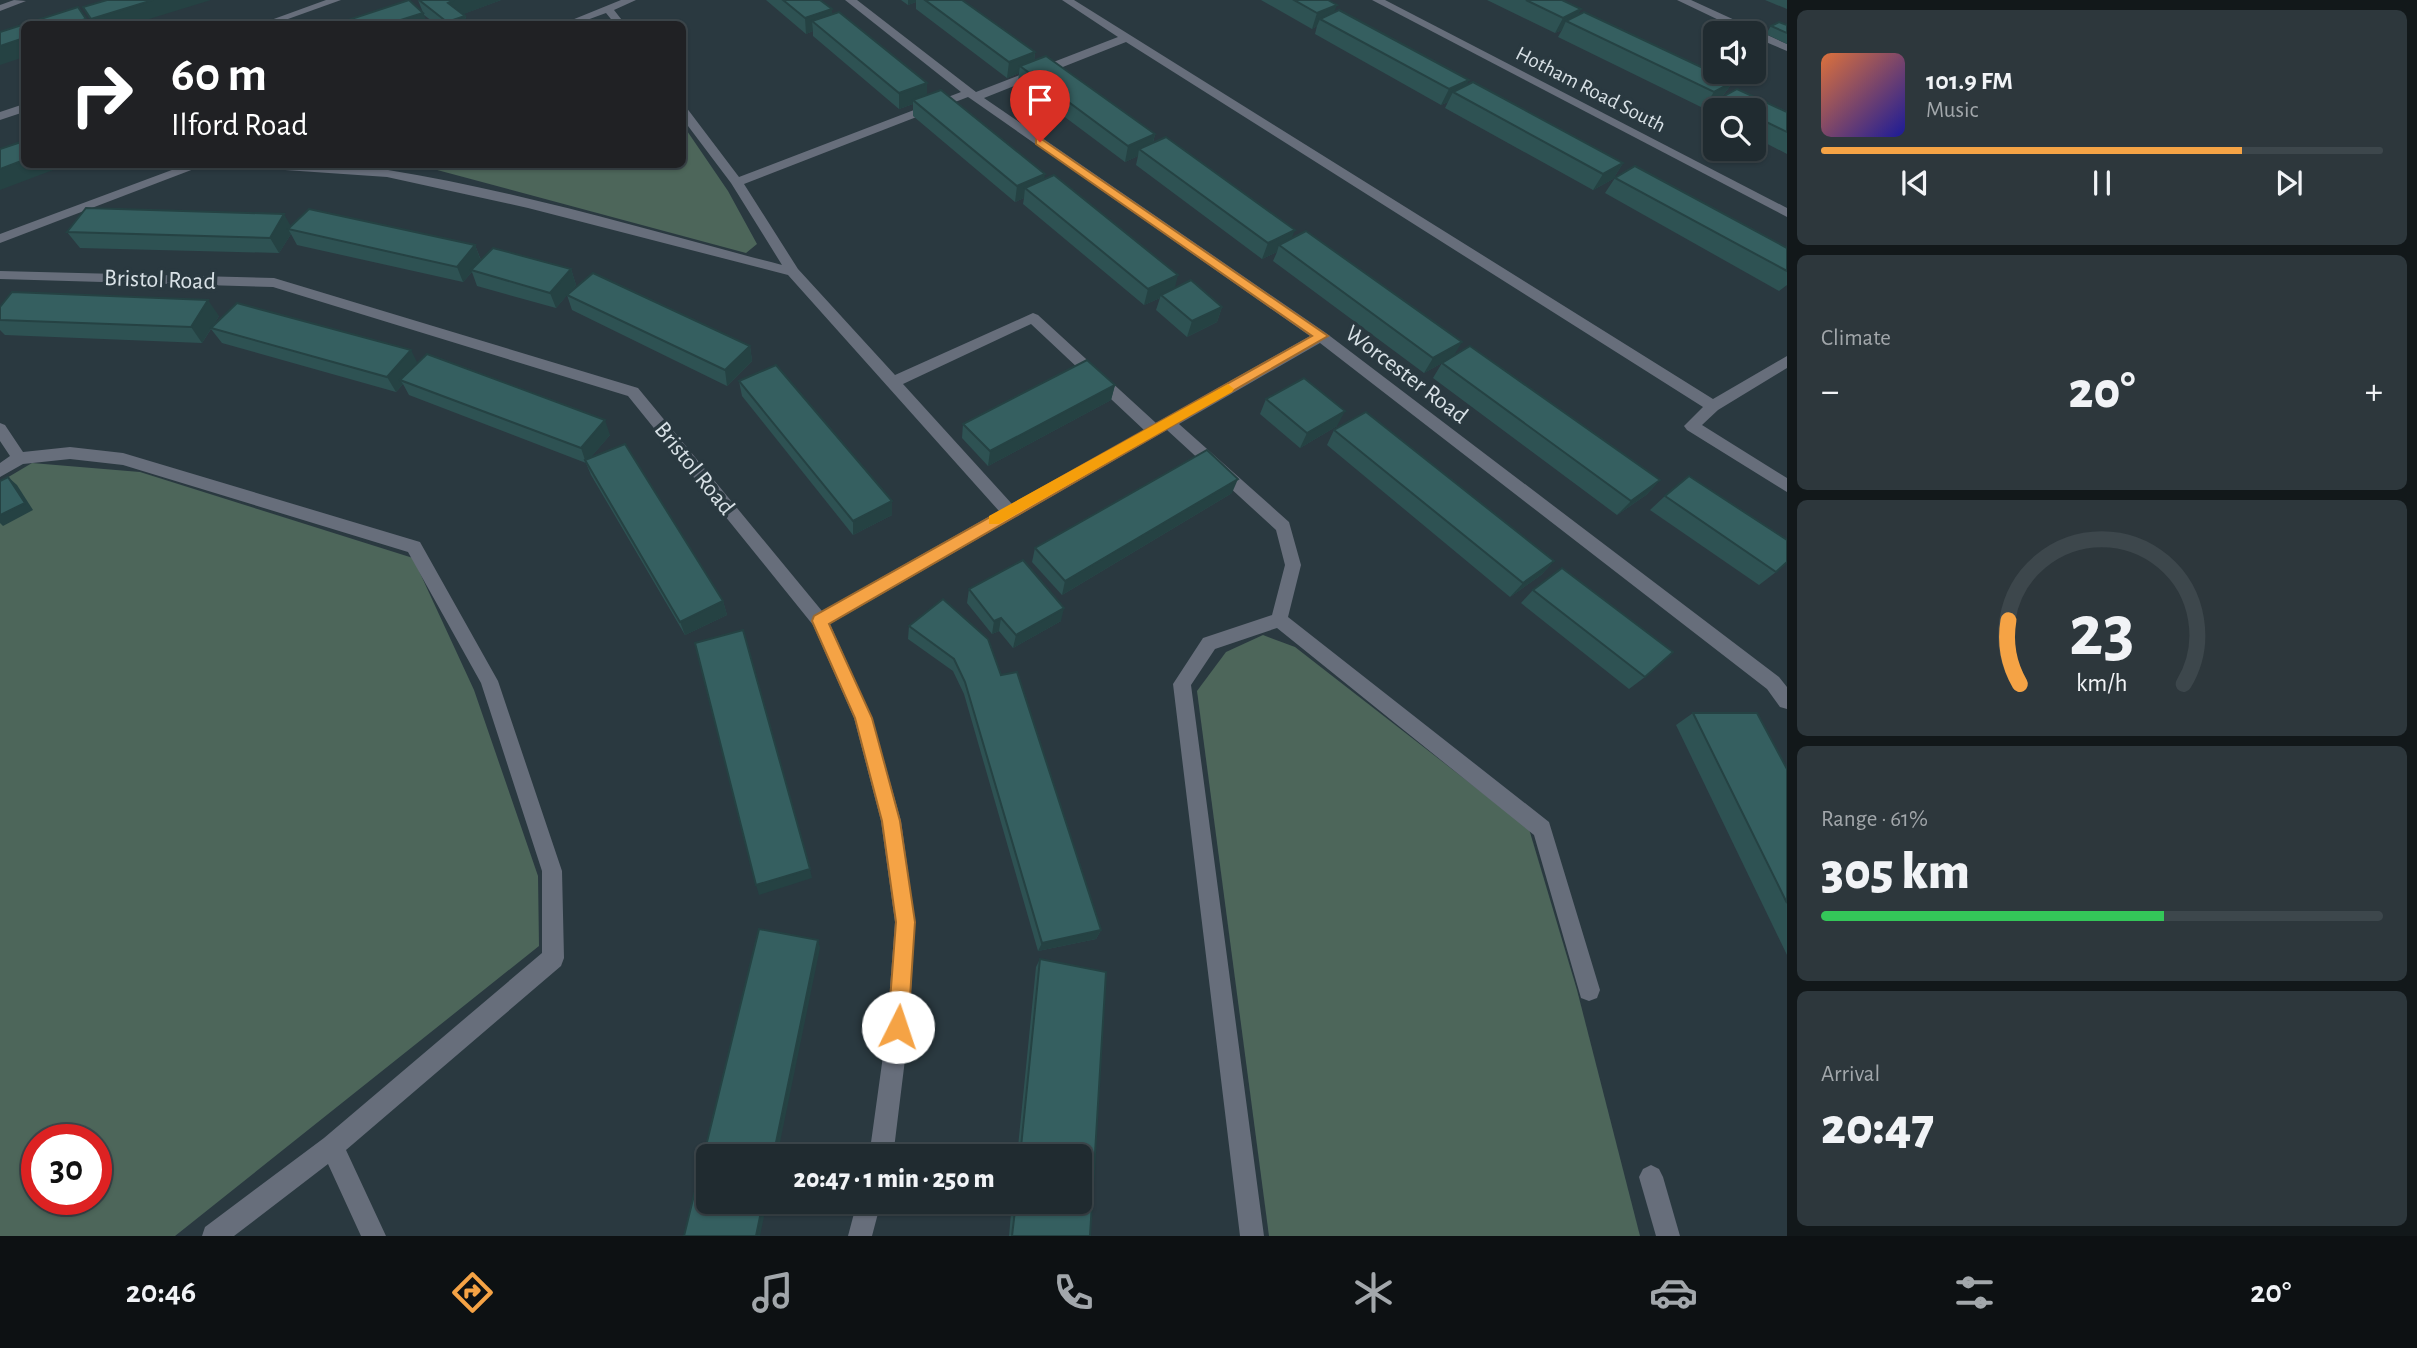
<!DOCTYPE html>
<meta charset="utf-8">
<style>
body{margin:0;font-family:"Alegreya Sans",sans-serif;background:#2d373c;color:#f1f3f6;height:100vh;display:flex;flex-direction:column;font-size:26px;white-space:nowrap}
*{box-sizing:border-box;margin:0}
p{font-size:23px;color:#a2a7ab}
.icon{flex:none;width:38px;height:38px;fill:none;stroke:currentColor;stroke-width:2;stroke-linecap:round;stroke-linejoin:round}
.map{position:relative;flex:1;overflow:hidden}
.drawer{display:flex;flex-direction:column;gap:10px;padding:10px;background:#12181a;width:630px}
.drawer>*{flex:none}
.top-card{position:absolute;left:21px;top:21px;width:665px;height:147px;border-radius:10px;box-shadow:0 2px 5px #0004,0 0 0 2px #3d474c;background:#202124;color:#fff;overflow:hidden}
.controls{position:absolute;left:1703px;top:21px;display:grid;gap:14px}
.controls a{display:grid;place-items:center;width:63px;height:63px;border-radius:10px;background:#202b30;box-shadow:0 2px 5px #0004,0 0 0 2px #3d474c;font-size:35px}
.speed{position:absolute;left:21px;top:1124px;display:flex;gap:14px;font-size:35px;font-weight:700;text-align:center}
.speed>*{display:grid;place-content:center;width:91px;height:91px;border-radius:50%;background:#202b30;box-shadow:0 2px 5px #0004,0 0 0 2px #3d474c;line-height:1}
.speed .limit{border:10px solid #d22;background:#fff;color:#111}
.pin{position:absolute;display:grid;place-items:center;width:60px;height:60px;color:#fff;margin:-72px -30px;border-radius:50% 50% 50% 0;rotate:-45deg;box-shadow:0 0 7px #0007}
.pin .icon{rotate:45deg}
.me{position:absolute;width:77px;margin:-38px;rotate:4deg;stroke-linejoin:round;filter:drop-shadow(0 0 5px #0008)}
.turn{display:flex;align-items:center;gap:24px;height:147px;padding:0 35px;font-size:32px}
.turn .icon{width:91px;height:91px;stroke-width:2.5}
.turn b{display:block;font-size:49px;line-height:60px}
.big{font-size:52px;font-weight:800;line-height:1.1}
.drawer .widget{flex:1;display:flex;flex-direction:column;justify-content:center;gap:10px;min-width:0;padding:0 24px;border-radius:10px;background:#2d373c}
.drawer .dial{align-items:center;gap:0}
.dial svg{height:182px;overflow:visible;fill:none;stroke:#3d474c;stroke-width:7;stroke-linecap:round;text-anchor:middle}
.dial text{fill:#f1f3f6;stroke:none}
.song{display:flex;align-items:center;gap:21px}
.cover{width:84px;height:84px;border-radius:10px;background:linear-gradient(135deg,hsl(20 70% 55%),hsl(240 70% 35%))}
.played{height:7px;border-radius:4px;background:linear-gradient(90deg,#f5a345 75%,#3d474c 75%)}
.keys{display:flex;justify-content:space-around;direction:ltr}
.heat{display:flex;justify-content:space-between;align-items:center;font-size:38px;direction:ltr}
.charge{height:10px;border-radius:5px;background:linear-gradient(90deg,#34c759 61%,#3d474c 0)}
.trip{position:absolute;left:696px;top:1144px;width:396px;height:70px;border-radius:10px;background:#202b30;box-shadow:0 2px 5px #0004,0 0 0 2px #3d474c;font-weight:800;line-height:70px;text-align:center}
.dock{display:flex;height:112px;justify-content:space-around;align-items:center;background:#0d1113;color:#a2a7ab}
.dock .icon{width:49px;height:49px}
.dock .on{color:#f5a345}
.dock b{font-size:32px;color:#f1f3f6}
main{display:flex;flex:1;min-height:0}
.map>svg:first-child{display:block}
.green{fill:#4d665a;fill-rule:evenodd}
.lines{fill:none;stroke-linecap:round;stroke-linejoin:round}
.minor{fill:#676e7b;fill-rule:evenodd}
.wall{fill:#2e5253}
.shaded-wall{fill:#254243}
.building{fill:#355f60;stroke:#254243;stroke-width:2}
.route{fill:#f5a345;stroke:#9f6a2d;stroke-width:2}
.slow{fill:#f59e0b}
.labels{text-anchor:middle;stroke-width:7;stroke-linejoin:round;paint-order:stroke}
.far-street-label{font-size:21px;fill:#d8e1e6;stroke:#2a3940}
.street-label{font-size:24px;fill:#d8e1e6;stroke:#2a3940}
</style>
<main>
<div class="map">
<svg width="1787" height="1236" viewBox="0 0 1787 1236">
<rect width="100%" height="100%" fill="#2a3940"/>
<g class="green">
<polygon points="683,125 728,191 757,244 746,253 426,167 382,165 682,164"/>
<path d="M32 463 140 472 413 558 474 690 538 876 539 946 175 1236H0V482ZM37 1139H96V1199H37Z"/>
<polygon points="1263,635 1295,647 1529,829 1577,990 1640,1236 1269,1236 1197,691 1226,652"/>
</g>
<g class="lines">
<g class="minor">
<polygon points="14,0 26,1 0,11 0,5"/>
<polygon points="326,0 341,0 274,24 260,24"/>
<polygon points="621,0 636,0 614,10 625,24 615,24 606,13 576,24 562,24"/>
<path d="M845 0H857L976 92 1118 37 1062 0H1074L1713 399 1787 356V368L1718 410 1702 425 1787 478V492L1687 430 1684 426 1703 407 1126 42 984 98 1326 333 1779 677 1787 687V709L1780 707 1767 689 1320 343 1179 424 1289 522 1301 565 1288 617 1549 822 1600 990 1597 998 1589 1001 1581 998 1534 835 1277 628 1215 649 1191 685 1264 1236H1240L1173 684 1203 638 1272 615 1285 565 1276 530 1167 430 830 624 872 718 901 821 915 922 909 1027 893 1157H869L887 1027 895 922 881 821 854 718 813 625 628 396 273 287 0 279V271L274 278 638 388 822 611 999 511 788 275 528 208 387 177 256 168 250 164C296 164 343 162 388 170 519 191 654 232 782 265L731 183 682 118V106L686 107 739 177 961 92ZM968 97 971 99 1310 336 1156 423 1038 315 1033 313 895 375 798 269 744 184ZM1031 324 1144 430 1012 504 903 384Z"/>
<polygon points="1372,0 1385,0 1787,208 1787,217"/>
<polygon points="1677,0 1691,0 1787,44 1787,51 1754,37 1754,33 1746,33"/>
<polygon points="24,104 24,112 0,120 0,112"/>
<polygon points="188,164 207,164 0,243 0,234"/>
<polygon points="0,423 5,425 23,452 70,447 123,453 420,542 498,681 562,871 564,958 561,966 346,1150 386,1236 361,1236 328,1164 234,1236 202,1236 205,1227 324,1138 542,953 542,871 481,683 408,552 123,465 70,459 23,464 0,477 0,463 10,456 0,441"/>
<polygon points="1651,1165 1659,1169 1663,1177 1680,1236 1656,1236 1639,1177 1643,1169"/>
<polygon points="857,1202 881,1202 872,1236 848,1236"/>
</g>
</g>
<g class="wall">
<polygon points="418,0 501,0 463,14 465,16 468,24 436,24 424,15"/>
<polygon points="766,0 820,0 832,9 832,14 927,83 927,95 1045,180 1175,288 1222,307 1217,322 1187,337 1156,310 1160,298 1144,305 1023,204 1024,198 1015,202 913,116 913,104 899,109 813,36 813,31 806,34"/>
<polygon points="901,0 962,0 1035,52 1034,61 1155,134 1153,143 1292,239 1453,356 1660,480 1646,495 1617,515 1433,378 1442,363 1424,373 1273,261 1277,252 1262,259 1136,165 1138,156 1125,162 1018,82 1019,73 1007,78 916,9 916,2 908,5"/>
<polygon points="1261,0 1328,0 1334,13 1466,86 1623,163 1613,179 1593,190 1445,108 1448,102 1441,105 1315,34 1317,26 1312,29"/>
<polygon points="1487,0 1562,0 1581,9 1577,16 1733,82 1721,98 1703,108 1558,37 1562,30 1555,33"/>
<polygon points="1765,0 1787,0 1787,9"/>
<polygon points="1787,25 1787,44 1766,34 1771,26"/>
<polygon points="1719,99 1787,112 1787,154 1754,137 1754,110 1715,110 1715,118 1708,115"/>
<polygon points="1615,178 1787,248 1787,285 1779,291 1605,193"/>
<polygon points="291,226 475,245 481,260 571,269 576,285 569,293 750,346 752,361 727,386 572,310 567,295 556,308 477,286 472,272 463,282 297,245 291,234 279,253 80,248 67,232"/>
<polygon points="0,307 219,316 214,324 418,363 610,435 590,458 723,601 727,615 685,635 591,475 586,463 409,395 403,384 396,392 222,343 211,329 202,343 5,335 0,330"/>
<polygon points="739,381 892,501 892,515 853,535 742,396"/>
<polygon points="1115,385 1111,400 988,466 962,438 963,424"/>
<polygon points="1266,399 1337,426 1300,448 1260,414"/>
<polygon points="1334,430 1554,561 1541,575 1510,597 1327,445"/>
<polygon points="1232,493 1062,595 1032,562 1035,548"/>
<polygon points="1665,496 1776,572 1759,585 1650,510"/>
<polygon points="969,589 1061,621 1013,648 999,631 992,634 967,603"/>
<polygon points="1533,590 1645,677 1629,689 1521,603"/>
<polygon points="909,626 1001,675 1101,930 1096,939 1038,951 964,694 953,671 908,639"/>
<polygon points="1693,713 1787,769 1787,955 1676,725"/>
<polygon points="1040,959 1106,972 1090,1236 1009,1236 1012,1202 1080,1202 1080,1157 1017,1157 1036,967"/>
</g>
<g class="shaded-wall">
<polygon points="153,0 211,0 133,24 95,24 91,19"/>
<polygon points="454,0 501,0 453,18 448,3"/>
<polygon points="908,0 916,0 916,2 908,5"/>
<polygon points="1337,5 1331,20 1320,19 1317,26 1312,29 1317,13"/>
<polygon points="832,9 832,25 812,21 813,31 806,34 805,18"/>
<polygon points="1581,9 1573,24 1566,21 1562,30 1555,33 1563,18"/>
<polygon points="423,13 428,24 388,24"/>
<polygon points="465,16 468,24 448,24 447,22"/>
<polygon points="86,19 90,24 68,24"/>
<polygon points="24,38 24,57 0,65 0,46"/>
<polygon points="1035,52 1033,68 1020,66 1019,73 1007,78 1009,62"/>
<polygon points="1469,80 1461,96 1453,92 1448,102 1441,105 1449,89"/>
<polygon points="1733,82 1721,98 1703,108 1714,92"/>
<polygon points="927,83 927,98 913,100 913,104 899,109 899,93"/>
<polygon points="1155,134 1151,150 1139,149 1138,156 1125,162 1128,146"/>
<polygon points="24,160 24,164 69,164 0,190 0,169"/>
<polygon points="1623,163 1613,179 1593,190 1603,174"/>
<polygon points="1045,174 1043,189 1025,188 1024,198 1015,202 1017,186"/>
<polygon points="284,214 293,230 288,229 291,234 279,253 270,238"/>
<polygon points="1295,230 1289,245 1279,245 1277,252 1262,259 1268,243"/>
<polygon points="475,245 481,261 471,270 472,272 463,282 457,267"/>
<polygon points="571,269 576,285 556,308 550,293"/>
<polygon points="1178,275 1174,291 1161,295 1160,298 1144,305 1148,289"/>
<polygon points="208,300 219,316 202,343 191,327"/>
<polygon points="1222,307 1217,322 1187,337 1192,321"/>
<polygon points="1462,342 1453,357 1424,373 1433,358"/>
<polygon points="750,346 752,361 727,386 725,370"/>
<polygon points="411,350 419,366 400,380 403,384 396,392 387,377"/>
<polygon points="1115,385 1111,400 988,466 990,451"/>
<polygon points="1345,411 1337,426 1300,448 1307,433"/>
<polygon points="605,420 610,435 586,463 581,448"/>
<polygon points="8,477 17,485 33,510 3,526 0,523 0,515"/>
<polygon points="1238,479 1232,493 1062,595 1065,581"/>
<polygon points="1660,480 1646,495 1617,515 1631,501"/>
<polygon points="892,501 892,515 853,535 853,521"/>
<polygon points="1554,561 1541,575 1510,597 1523,583"/>
<polygon points="723,601 727,615 685,635 680,622"/>
<polygon points="1064,608 1061,621 1013,648 1016,635"/>
<polygon points="1001,618 999,631 992,634 994,621"/>
<polygon points="810,869 812,878 759,895 756,885"/>
<polygon points="1101,930 1096,939 1038,951 1042,943"/>
<polygon points="818,940 820,948 777,1157 773,1157"/>
<polygon points="763,1202 767,1202 760,1236 756,1236"/>
</g>
<g class="building">
<polygon points="107,0 153,0 91,19 83,7"/>
<polygon points="409,0 423,13 388,24 336,24"/>
<polygon points="419,0 454,0 448,3 465,16 447,22"/>
<polygon points="783,0 820,0 832,9 805,18"/>
<polygon points="925,0 962,0 1035,52 1009,62"/>
<polygon points="1294,0 1328,0 1337,5 1317,13"/>
<polygon points="1526,0 1562,0 1581,9 1563,18"/>
<polygon points="78,7 86,19 68,24 24,24 24,38 0,46 0,32"/>
<polygon points="1339,10 1469,80 1449,89 1320,19"/>
<polygon points="839,12 927,83 899,93 812,21"/>
<polygon points="1584,12 1733,82 1714,92 1566,21"/>
<polygon points="1779,22 1787,25 1787,33 1771,26"/>
<polygon points="1046,56 1155,134 1128,146 1020,66"/>
<polygon points="1473,82 1623,163 1603,174 1453,92"/>
<polygon points="1737,89 1787,112 1787,132 1754,116 1754,110 1742,110 1719,99"/>
<polygon points="941,90 1045,174 1017,186 913,100"/>
<polygon points="1166,137 1295,230 1268,243 1139,149"/>
<polygon points="24,141 24,160 0,169 0,149"/>
<polygon points="1635,166 1787,248 1787,271 1615,178"/>
<polygon points="1054,175 1178,275 1148,289 1025,188"/>
<polygon points="86,208 284,214 270,238 67,232"/>
<polygon points="309,209 475,245 457,267 288,229"/>
<polygon points="1306,231 1462,342 1433,358 1279,245"/>
<polygon points="493,248 571,269 550,293 471,270"/>
<polygon points="593,273 750,346 725,370 567,295"/>
<polygon points="1191,280 1222,307 1192,321 1161,295"/>
<polygon points="12,292 208,300 191,327 0,320 0,307"/>
<polygon points="237,303 411,350 387,377 211,328"/>
<polygon points="1470,346 1660,480 1631,501 1442,363"/>
<polygon points="427,354 605,420 581,448 400,380"/>
<polygon points="1087,360 1115,385 990,451 963,424"/>
<polygon points="776,365 892,501 853,521 739,381"/>
<polygon points="1304,378 1345,411 1307,433 1266,399"/>
<polygon points="1366,412 1554,561 1523,583 1334,430"/>
<polygon points="625,444 723,601 680,622 585,460"/>
<polygon points="1207,450 1238,479 1065,581 1035,548"/>
<polygon points="1689,476 1787,540 1787,562 1776,572 1665,496"/>
<polygon points="8,477 25,503 0,515 0,481"/>
<polygon points="1023,560 1064,608 1016,635 1001,618 994,621 969,589"/>
<polygon points="1562,568 1673,652 1645,677 1533,590"/>
<polygon points="943,599 988,639 1001,675 1017,672 1101,930 1042,943 965,682 954,659 909,626"/>
<polygon points="743,630 810,869 756,885 695,643"/>
<polygon points="1693,713 1757,713 1787,769 1787,903"/>
<polygon points="759,929 818,940 773,1157 709,1157 709,1202 763,1202 756,1236 684,1236"/>
<polygon points="1040,959 1106,972 1090,1236 1012,1236 1016,1202 1080,1202 1080,1157 1020,1157"/>
</g>
<polygon class="route" points="1040,138 1328,336 829,624 872,718 900,821 915,922 908,1027 905,1034 898,1037 891,1034 888,1027 896,922 882,821 855,718 812,621 814,616 1312,336 1036,144 1036,139"/>
<polygon class="slow" points="1228,384 1234,389 1232,392 999,524 989,524 989,516"/>
<g class="labels">
<g class="far-street-label">
<text transform="translate(1591 89) rotate(27)" y="7">Hotham Road South</text>
</g>
<g class="street-label">
<text transform="translate(160 279) rotate(2)" y="8">Bristol Road</text>
<text transform="translate(1407 374) rotate(37)" y="8">Worcester Road</text>
<text transform="translate(695 468) rotate(51)" y="8">Bristol Road</text>
</g>
</g>
</svg>
<div class="controls">
<a><svg class="icon" aria-label="sound" viewBox="0 0 24 24"><path d="M4 9h4l5-4v14l-5-4H4zM17 9q2 3 0 6"/></svg></a>
<a><svg class="icon" aria-label="search" viewBox="0 0 24 24"><circle cx="10" cy="10" r="6"/><path d="M15 15l6 6"/></svg></a>
</div>
<div class="speed"><div class="limit">30</div></div>
<div class="pin" style="left:1040px;top:142px;background:#d93025"><svg class="icon" aria-label="arrive" viewBox="0 0 24 24"><path d="M6 21V4h12l-3 4 3 4H6"/></svg></div>
<svg class="me" style="left:898px;top:1027px" viewBox="-20 -20 40 40"><circle r="19" fill="#fff"/><path d="M0-13L10 11 0 6-10 11z" fill="#f5a345"/></svg>
<div class="trip">20:47 · 1 min · 250 m</div>
<div class="top-card">
<div class="turn"><svg class="icon" aria-label="right" viewBox="0 0 24 24"><path d="M7 20v-9h11M14 6l5 5-5 5"/></svg><div><b>60 m</b>Ilford Road</div></div>
</div>
</div>
<section class="drawer">
<div class="widget">
<div class="song"><i class="cover"></i><div><b>101.9 FM</b><p>Music</p></div></div>
<div class="played"></div>
<div class="keys"><svg class="icon" aria-label="previous" viewBox="0 0 24 24"><path d="M18 5L8 12l10 7zM5 5v14"/></svg><svg class="icon" aria-label="pause" viewBox="0 0 24 24"><path d="M8 5v14M16 5v14"/></svg><svg class="icon" aria-label="next" viewBox="0 0 24 24"><path d="M6 5l10 7-10 7zM19 5v14"/></svg></div>
</div>
<div class="widget"><p>Climate</p>
<div class="heat"><a>−</a><b class="big">20°</b><a>+</a></div>
</div>
<div class="widget dial"><svg viewBox="0 0 100 80">
<path d="M14 69A42 42 0 1 1 86 69"/>
<path d="M14 69A42 42 0 0 1 9 41" stroke="#f5a345"/>
<text x="50" y="56" font-size="32" font-weight="700">23</text>
<text x="50" y="72" font-size="11">km/h</text>
</svg></div>
<div class="widget"><p>Range · 61%</p><b class="big">305 km</b><div class="charge"></div></div>
<div class="widget"><p>Arrival</p><b class="big">20:47</b></div>
</section>
</main>
<nav class="dock">
<b>20:46</b>
<svg class="icon on" aria-label="directions" viewBox="0 0 24 24"><path d="M12 3l9 9-9 9-9-9zM9 14v-3h6M13 9l2 2-2 2"/></svg>
<svg class="icon" aria-label="music" viewBox="0 0 24 24"><path d="M9 18V5l10-2v13"/><circle cx="6" cy="18" r="3"/><circle cx="16" cy="16" r="3"/></svg>
<svg class="icon" aria-label="phone" viewBox="0 0 24 24"><path d="M5 4h4l2 5-3 2q2 4 5 5l2-3 5 2v4C11 20 4 13 5 4z"/></svg>
<svg class="icon" aria-label="climate" viewBox="0 0 24 24"><path d="M12 3v18M4 7l16 10M4 17L20 7"/></svg>
<svg class="icon" aria-label="car" viewBox="0 0 24 24"><path d="M5 17H2v-5l4-1 3-4h7l3 4 3 1v5h-3M9 17h6M6 11h13"/><circle cx="7" cy="17" r="2"/><circle cx="17" cy="17" r="2"/></svg>
<svg class="icon" aria-label="filters" viewBox="0 0 24 24"><path d="M4 7h16M4 17h16"/><circle cx="9" cy="7" r="2"/><circle cx="15" cy="17" r="2"/></svg>
<b>20°</b>
</nav>
